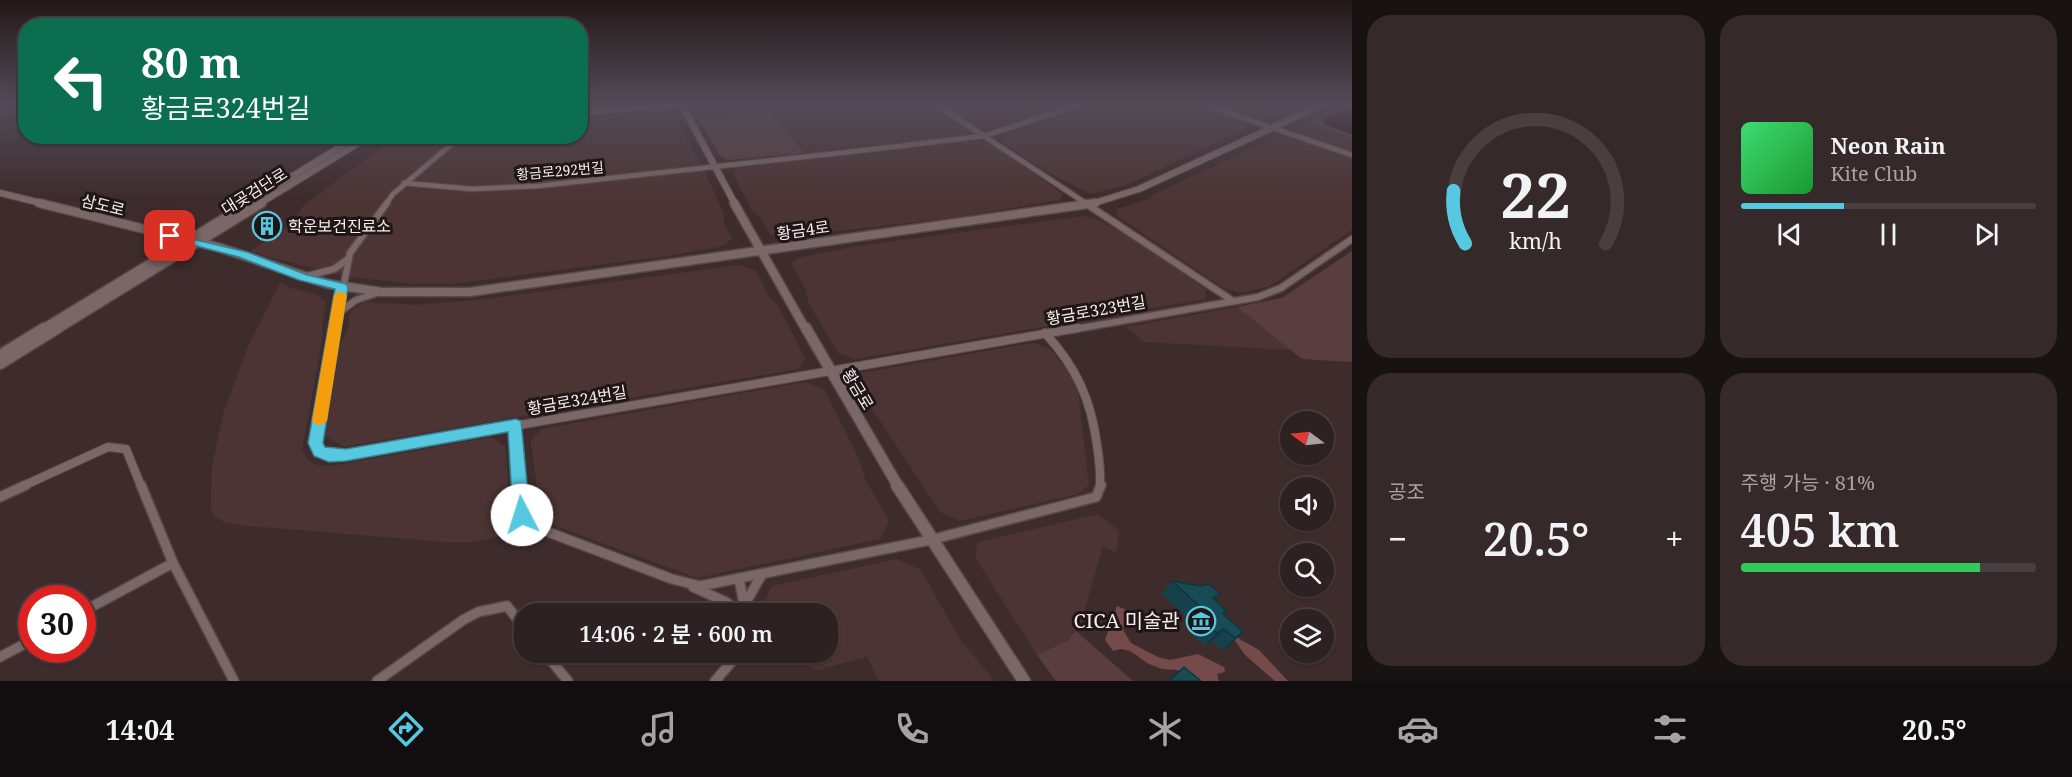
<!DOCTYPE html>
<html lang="ko">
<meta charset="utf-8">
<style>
body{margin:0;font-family:"Noto Serif","Noto Sans KR",serif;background:#36292a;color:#f1f3f6;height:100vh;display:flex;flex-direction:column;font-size:22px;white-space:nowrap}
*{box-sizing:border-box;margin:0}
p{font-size:20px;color:#a7a3a5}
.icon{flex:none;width:33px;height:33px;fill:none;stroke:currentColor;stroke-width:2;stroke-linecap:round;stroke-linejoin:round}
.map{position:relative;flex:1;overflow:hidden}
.sheet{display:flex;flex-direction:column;gap:15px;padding:15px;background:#191213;width:720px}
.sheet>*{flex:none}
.top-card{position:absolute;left:18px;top:18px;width:570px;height:126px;border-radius:24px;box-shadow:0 2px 4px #0004,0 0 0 2px #493e40;background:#0b6e4f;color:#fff;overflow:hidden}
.needle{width:39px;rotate:285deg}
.fabs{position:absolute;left:1280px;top:411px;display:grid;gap:12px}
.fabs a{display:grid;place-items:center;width:54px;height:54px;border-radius:50%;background:#2e2122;box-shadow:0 2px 4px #0004,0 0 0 2px #493e40;font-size:30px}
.speed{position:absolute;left:18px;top:585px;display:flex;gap:12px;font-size:30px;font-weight:700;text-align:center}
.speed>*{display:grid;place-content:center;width:78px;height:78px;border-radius:50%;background:#2e2122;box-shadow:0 2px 4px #0004,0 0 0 2px #493e40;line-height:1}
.speed .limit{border:9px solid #d22;background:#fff;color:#111}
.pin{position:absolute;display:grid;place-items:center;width:51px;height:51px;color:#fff;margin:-26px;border-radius:12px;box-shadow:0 3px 9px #0006}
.me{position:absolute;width:66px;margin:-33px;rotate:355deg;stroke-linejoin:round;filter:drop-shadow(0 0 4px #0008)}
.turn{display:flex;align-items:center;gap:21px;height:126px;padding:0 24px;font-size:27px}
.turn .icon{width:78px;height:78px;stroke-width:2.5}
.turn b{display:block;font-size:42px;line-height:51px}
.big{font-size:45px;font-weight:600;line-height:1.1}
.sheet .widget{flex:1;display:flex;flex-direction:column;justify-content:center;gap:9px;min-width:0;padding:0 21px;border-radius:24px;background:#36292a}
.sheet .dial{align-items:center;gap:0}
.dial svg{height:156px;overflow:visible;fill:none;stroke:#493e40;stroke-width:7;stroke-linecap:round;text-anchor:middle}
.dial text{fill:#f1f3f6;stroke:none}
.song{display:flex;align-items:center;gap:18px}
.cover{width:72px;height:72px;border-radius:9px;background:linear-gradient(135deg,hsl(140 70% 55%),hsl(130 70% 35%))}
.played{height:6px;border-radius:3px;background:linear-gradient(90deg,#56c9e0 35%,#493e40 35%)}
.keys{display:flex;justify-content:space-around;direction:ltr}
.heat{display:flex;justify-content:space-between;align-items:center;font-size:33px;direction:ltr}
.charge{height:9px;border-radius:4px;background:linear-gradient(90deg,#34c759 81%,#493e40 0)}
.sheet .tiles{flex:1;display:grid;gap:15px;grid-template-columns:repeat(2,1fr)}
.trip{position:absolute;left:514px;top:603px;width:324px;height:60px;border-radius:24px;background:#2e2122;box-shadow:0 2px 4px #0004,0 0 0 2px #493e40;font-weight:600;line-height:60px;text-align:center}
.dock{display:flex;height:96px;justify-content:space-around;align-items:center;background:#120d0e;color:#a7a3a5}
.dock .icon{width:42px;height:42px}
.dock .current{color:#56c9e0}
.dock b{font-size:27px;color:#f1f3f6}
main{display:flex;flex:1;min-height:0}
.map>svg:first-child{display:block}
.built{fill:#4c3434}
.green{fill:#5a3e3f}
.forest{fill:#744a4b}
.water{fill:#341113}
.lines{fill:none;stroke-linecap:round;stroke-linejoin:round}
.stream{stroke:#341113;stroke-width:1.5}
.street-far3-casing{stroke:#574848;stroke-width:7}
.street-far2-casing{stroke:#574848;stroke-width:9}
.street-far1-casing{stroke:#574848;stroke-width:10}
.street-casing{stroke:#574848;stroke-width:12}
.secondary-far3-casing{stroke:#574848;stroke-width:8}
.secondary-far2-casing{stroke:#574848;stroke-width:11}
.secondary-far1-casing{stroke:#574848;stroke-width:13}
.secondary-casing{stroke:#574848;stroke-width:15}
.street-far3{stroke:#7b6767;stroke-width:4.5}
.street-far2{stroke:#7b6767;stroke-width:6}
.street-far1{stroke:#7b6767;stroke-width:8}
.street{stroke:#7b6767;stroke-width:9}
.secondary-far3{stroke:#7b6767;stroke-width:6}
.secondary-far2{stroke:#7b6767;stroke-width:8}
.secondary-far1{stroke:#7b6767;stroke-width:10}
.secondary{stroke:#7b6767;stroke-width:12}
.wall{fill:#14414b}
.shaded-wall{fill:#10353d}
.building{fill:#174c57;stroke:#10353d;stroke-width:1.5}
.route{fill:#56c9e0;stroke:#388392;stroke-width:1.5}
.slow{fill:#f59e0b}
.labels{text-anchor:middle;stroke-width:6;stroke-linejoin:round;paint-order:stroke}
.far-street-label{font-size:14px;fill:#f7ebeb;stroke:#1f1717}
.street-label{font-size:16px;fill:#f7ebeb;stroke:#1f1717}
.poi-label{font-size:16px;fill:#f7ebeb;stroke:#1f1717;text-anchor:start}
.near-poi-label{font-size:20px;fill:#f7ebeb;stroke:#1f1717;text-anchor:end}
</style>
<main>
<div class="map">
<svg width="1352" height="681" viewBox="0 0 1352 681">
<rect width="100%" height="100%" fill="#3e2c2d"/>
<g class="built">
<polygon points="581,103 626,103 630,111 663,108 675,111 684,135 699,160 724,213 724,223 732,238 724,246 667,256 452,284 413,284 350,277 249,252 290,225 304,205 396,137 580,136"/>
<polygon points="764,103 927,103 968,130 965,135 804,153"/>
<polygon points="939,103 1073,103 992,130 979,128"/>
<polygon points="1099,103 1193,103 1245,122 1249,127 1127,185 1091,194 1046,171 1001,141 1002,136"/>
<polygon points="1206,103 1306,103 1267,118 1253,117"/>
<polygon points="1307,123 1352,138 1352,153 1301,134 1296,129"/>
<polygon points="1278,137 1291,138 1352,158 1352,230 1268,287 1240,293 1222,287 1117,216 1117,209 1147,200 1154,194"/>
<polygon points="976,141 990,143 1042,179 1062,194 1060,200 958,217 778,238 770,234 760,217 752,210 734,175 735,170 740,168"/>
<polygon points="1084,216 1100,220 1137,242 1206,289 1206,299 855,359 838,353 809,304 805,288 791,264 797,258 857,246"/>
<polygon points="739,265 755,270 769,296 778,306 805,358 798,369 344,447 325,436 340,344 347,332 351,310 365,302 415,305 478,300"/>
<polygon points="283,283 291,288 318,295 326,303 322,325 323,335 302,450 307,460 317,465 331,466 491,437 505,446 513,534 472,542 444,542 239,525 224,522 214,516 211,509 212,466 224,411 249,344 279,285"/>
<polygon points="1237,307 1292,350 1144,342 1126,327"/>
<polygon points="1033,343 1050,349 1071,375 1078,391 1089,485 1078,494 960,521 940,512 856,384 861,373"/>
<polygon points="805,382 824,389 859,459 865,479 889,521 880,539 697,578 550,524 541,518 531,441 541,429"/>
<polygon points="1098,514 1119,531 1116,552 1103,547 1081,621 1072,637 1037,655 975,557 978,542"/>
<polygon points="897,559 921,570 961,641 995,681 879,681 867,657 817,670 786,653 828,652 828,614 759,613 772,586"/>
</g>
<g class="green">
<polygon points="1352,103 1350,109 1323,120 1325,125 1352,134 1352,138 1307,123 1330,109"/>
<polygon points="770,110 804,153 727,160 720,156 697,117"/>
<polygon points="1352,251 1352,362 1302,359 1237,307 1282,298"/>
<polygon points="1076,631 1133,681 1056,681 1037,655 1068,640"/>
</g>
<g class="forest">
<polygon points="1117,606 1129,611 1123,630 1131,643 1158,657 1170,660 1198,654 1224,667 1225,672 1217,674 1219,681 1194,681 1177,670 1162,669 1149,664 1130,651 1121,649 1113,651 1105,640"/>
<polygon points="1236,637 1259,650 1288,681 1275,681 1245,655 1234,639"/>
</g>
<polygon class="water" points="1349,108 1352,108 1352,134 1324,124 1323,120"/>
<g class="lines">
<polyline class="stream" points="333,142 338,136"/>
<g class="street-far3-casing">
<g id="street-far3">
<polyline points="934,103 1087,204"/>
<polyline points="1200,103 1352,155"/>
<polyline points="580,113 695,103"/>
<polyline points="404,183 472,189 538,186 849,152 984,136 1085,103"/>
<polyline points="386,204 393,194 461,136"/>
</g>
</g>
<g class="street-far2-casing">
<g id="street-far2">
<polyline points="1085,203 1233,301"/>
<polyline points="307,276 334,269 348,259"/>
<polyline points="337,314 356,300 380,292"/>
<polyline points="335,330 350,253 387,203"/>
<polyline points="1070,330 1258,297 1281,288 1352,239"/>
</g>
</g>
<g class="street-far1-casing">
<g id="street-far1">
<polyline points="335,328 315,443 323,454 347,455 1078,328"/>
<path d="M1045 333C1076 367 1091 399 1097 445 1099 458 1101 472 1100 486"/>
<polyline points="516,425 520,486"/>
<polyline points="23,486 108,447 126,449 141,486"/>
</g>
</g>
<g class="street-casing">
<g id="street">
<polyline points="141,485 173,563 234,681"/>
<polyline points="520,485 521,508 527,524 672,579 700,586 930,540 1096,497 1101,485"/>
<polyline points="0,497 26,485"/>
<polyline points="739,579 746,614"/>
<polyline points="693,587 726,602 741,614"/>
<polyline points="745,604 762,574"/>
<polyline points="82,612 173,563"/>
<polyline points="544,652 568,681"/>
<polyline points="0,657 32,640"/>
<polyline points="377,681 463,620 478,612 507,606 525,629"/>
<polyline points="715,681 740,652"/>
</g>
</g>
<g class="secondary-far3-casing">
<g id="secondary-far3">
<polyline points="681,103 735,204"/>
<polyline points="0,193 45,204"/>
<polyline points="247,204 358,136"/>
<polyline points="259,204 370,136"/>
<polyline points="1091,204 1139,189 1326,103"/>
</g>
</g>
<g class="secondary-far2-casing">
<g id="secondary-far2">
<polyline points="39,203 221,248 328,284 382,292 470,292 1095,203"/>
<polyline points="734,203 806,330"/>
<polyline points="41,330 249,203"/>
<polyline points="56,330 262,203"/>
</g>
</g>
<g class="secondary-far1-casing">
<g id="secondary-far1">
<polyline points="806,328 898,486"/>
<polyline points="0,355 44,328"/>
<polyline points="0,364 58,328"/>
</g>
</g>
<g class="secondary-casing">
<polyline id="secondary" points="897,485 1024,681"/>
</g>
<use href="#street-far3" class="street-far3"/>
<use href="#street-far2" class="street-far2"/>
<use href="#street-far1" class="street-far1"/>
<use href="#street" class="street"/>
<use href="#secondary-far3" class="secondary-far3"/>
<use href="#secondary-far2" class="secondary-far2"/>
<use href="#secondary-far1" class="secondary-far1"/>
<use href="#secondary" class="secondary"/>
</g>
<polygon class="wall" points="1172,581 1220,594 1215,599 1224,615 1243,632 1231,644 1223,650 1212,641 1205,646 1187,629 1193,623 1162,594"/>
<g class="shaded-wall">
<polygon points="1224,629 1212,641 1205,646 1217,633"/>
<polygon points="1243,632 1231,644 1223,650 1235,638"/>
</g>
<g class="building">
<polygon points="1172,581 1200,586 1209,584 1220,594 1213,598 1227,612 1223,614 1243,632 1235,638 1224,629 1217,633 1199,617 1206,612"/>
<polygon points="1184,667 1201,681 1169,681"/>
</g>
<linearGradient id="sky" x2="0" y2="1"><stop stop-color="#221819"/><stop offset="0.52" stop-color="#524b57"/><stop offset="1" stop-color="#524b57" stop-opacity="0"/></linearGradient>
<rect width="1352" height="198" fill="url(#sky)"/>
<polygon class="route" points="166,233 247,252 307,275 346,284 348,287 323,443 325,447 346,449 516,419 521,421 530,515 528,520 522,522 516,520 513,515 508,432 346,461 329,462 314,456 308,443 335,289 299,280 239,257 166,238"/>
<polygon class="slow" points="340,291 347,295 327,421 319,426 312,421 334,295"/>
<defs>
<g id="building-ring" transform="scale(1.5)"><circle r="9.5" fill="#1f1717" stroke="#56c9e0" stroke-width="1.5"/><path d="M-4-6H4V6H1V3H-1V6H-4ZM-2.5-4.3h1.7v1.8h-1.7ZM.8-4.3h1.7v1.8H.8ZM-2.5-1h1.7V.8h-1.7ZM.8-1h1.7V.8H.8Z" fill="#56c9e0"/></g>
<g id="museum-ring" transform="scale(1.5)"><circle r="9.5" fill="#1f1717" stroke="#56c9e0" stroke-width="1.5"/><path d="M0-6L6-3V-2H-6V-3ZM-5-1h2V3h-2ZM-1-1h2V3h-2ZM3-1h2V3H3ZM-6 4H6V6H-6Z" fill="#56c9e0"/></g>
</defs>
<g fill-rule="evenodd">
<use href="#building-ring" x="267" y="226"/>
<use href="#museum-ring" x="1201" y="621"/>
</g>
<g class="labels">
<g class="far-street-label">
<text transform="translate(560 171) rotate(-5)" y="5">황금로292번길</text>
</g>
<g class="street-label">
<text transform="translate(254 191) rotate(-32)" y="6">대곶검단로</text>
<text transform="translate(103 205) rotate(14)" y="6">삼도로</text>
<text transform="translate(803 230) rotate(-8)" y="6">황금4로</text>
<text transform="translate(1096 310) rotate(-10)" y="6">황금로323번길</text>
<text transform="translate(858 389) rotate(59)" y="6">황금로</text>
<text transform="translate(577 400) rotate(-10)" y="6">황금로324번길</text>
</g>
<g class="poi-label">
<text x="288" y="232">학운보건진료소</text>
</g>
<g class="near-poi-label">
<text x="1180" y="628">CICA 미술관</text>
</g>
</g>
</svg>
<div class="fabs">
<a><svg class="needle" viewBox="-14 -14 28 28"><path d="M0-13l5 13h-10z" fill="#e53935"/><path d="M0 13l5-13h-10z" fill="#a7a3a5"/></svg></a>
<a><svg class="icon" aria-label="sound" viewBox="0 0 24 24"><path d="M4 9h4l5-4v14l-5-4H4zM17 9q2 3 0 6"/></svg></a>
<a><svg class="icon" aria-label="search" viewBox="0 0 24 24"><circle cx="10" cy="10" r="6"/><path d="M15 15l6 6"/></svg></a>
<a><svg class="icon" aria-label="layers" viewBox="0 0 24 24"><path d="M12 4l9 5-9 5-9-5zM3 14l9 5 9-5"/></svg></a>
</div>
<div class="speed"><div class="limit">30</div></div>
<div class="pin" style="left:170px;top:236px;background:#d93025"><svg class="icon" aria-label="arrive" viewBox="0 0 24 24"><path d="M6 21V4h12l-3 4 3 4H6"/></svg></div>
<svg class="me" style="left:522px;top:515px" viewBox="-20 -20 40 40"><circle r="19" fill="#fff"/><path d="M0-13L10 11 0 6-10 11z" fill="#56c9e0"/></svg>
<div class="trip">14:06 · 2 분 · 600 m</div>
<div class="top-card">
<div class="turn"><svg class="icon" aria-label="left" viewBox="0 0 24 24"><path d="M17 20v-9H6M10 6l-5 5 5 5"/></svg><div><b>80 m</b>황금로324번길</div></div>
</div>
</div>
<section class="sheet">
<div class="tiles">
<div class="widget dial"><svg viewBox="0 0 100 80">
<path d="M14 69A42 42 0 1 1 86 69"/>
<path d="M14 69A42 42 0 0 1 8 42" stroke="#56c9e0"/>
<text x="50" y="56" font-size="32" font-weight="700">22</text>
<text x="50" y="72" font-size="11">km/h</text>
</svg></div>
<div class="widget">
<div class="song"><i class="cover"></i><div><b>Neon Rain</b><p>Kite Club</p></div></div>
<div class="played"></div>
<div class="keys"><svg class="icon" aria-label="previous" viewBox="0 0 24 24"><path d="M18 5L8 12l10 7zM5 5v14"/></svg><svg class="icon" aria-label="pause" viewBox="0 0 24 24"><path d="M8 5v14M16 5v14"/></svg><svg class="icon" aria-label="next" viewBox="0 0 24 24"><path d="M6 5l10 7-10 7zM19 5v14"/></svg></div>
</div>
<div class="widget"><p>공조</p>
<div class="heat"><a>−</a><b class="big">20.5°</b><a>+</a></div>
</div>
<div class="widget"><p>주행 가능 · 81%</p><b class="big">405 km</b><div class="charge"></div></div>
</div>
</section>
</main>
<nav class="dock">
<b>14:04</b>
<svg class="icon current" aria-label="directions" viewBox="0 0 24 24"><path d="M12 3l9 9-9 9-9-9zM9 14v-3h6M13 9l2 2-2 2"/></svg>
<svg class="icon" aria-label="music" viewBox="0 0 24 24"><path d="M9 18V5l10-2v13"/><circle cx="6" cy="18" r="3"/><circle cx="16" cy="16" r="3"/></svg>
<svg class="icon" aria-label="phone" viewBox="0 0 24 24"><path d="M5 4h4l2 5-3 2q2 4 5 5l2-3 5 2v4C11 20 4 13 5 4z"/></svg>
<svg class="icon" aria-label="climate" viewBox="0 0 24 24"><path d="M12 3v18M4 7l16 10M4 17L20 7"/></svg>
<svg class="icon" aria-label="car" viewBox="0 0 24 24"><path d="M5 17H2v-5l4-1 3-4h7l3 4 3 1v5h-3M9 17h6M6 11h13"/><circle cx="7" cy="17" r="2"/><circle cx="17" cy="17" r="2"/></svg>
<svg class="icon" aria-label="filters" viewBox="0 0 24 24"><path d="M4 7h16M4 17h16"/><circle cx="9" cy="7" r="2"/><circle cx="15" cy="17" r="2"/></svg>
<b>20.5°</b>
</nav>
